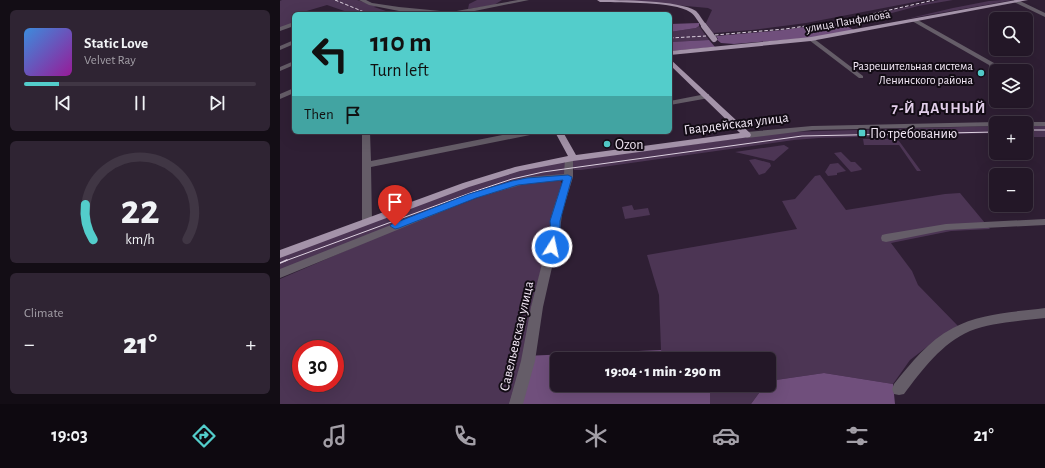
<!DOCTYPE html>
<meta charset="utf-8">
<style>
body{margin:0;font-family:"Alegreya Sans",sans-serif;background:#2f2433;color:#f1f3f6;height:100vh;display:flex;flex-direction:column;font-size:15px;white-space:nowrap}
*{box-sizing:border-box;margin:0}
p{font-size:13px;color:#a39fa7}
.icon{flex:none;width:22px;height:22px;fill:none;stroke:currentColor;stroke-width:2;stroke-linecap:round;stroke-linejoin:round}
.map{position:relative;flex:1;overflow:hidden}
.side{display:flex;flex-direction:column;gap:10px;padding:10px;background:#130d15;width:280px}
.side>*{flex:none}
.hud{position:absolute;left:12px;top:12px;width:380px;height:122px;border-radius:6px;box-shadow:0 4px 16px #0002,0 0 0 1px #403644;background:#53cdcb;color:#111;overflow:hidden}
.fabs{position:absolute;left:709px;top:12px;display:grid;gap:8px}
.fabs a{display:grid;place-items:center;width:44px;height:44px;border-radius:6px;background:#231727;box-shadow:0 4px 16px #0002,0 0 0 1px #403644;font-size:20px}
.speed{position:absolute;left:12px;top:340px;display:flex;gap:8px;font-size:20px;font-weight:700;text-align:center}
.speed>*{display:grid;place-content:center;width:52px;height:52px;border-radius:50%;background:#231727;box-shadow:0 4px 16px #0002,0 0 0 1px #403644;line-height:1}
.speed .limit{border:6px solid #d22;background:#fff;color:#111}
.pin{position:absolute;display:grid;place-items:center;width:34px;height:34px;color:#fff;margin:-41px -17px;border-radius:50% 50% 50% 0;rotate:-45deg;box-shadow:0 0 4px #0007}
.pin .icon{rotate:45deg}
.me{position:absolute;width:44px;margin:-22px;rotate:10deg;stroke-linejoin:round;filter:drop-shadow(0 0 3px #0008)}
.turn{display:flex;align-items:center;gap:14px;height:84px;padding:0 12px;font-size:18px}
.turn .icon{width:52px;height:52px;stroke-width:2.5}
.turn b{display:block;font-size:28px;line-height:34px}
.then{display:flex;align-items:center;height:38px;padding:0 12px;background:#0003;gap:8px;font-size:15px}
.big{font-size:30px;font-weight:800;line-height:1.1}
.side .tile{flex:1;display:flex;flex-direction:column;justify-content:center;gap:6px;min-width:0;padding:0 14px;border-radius:6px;background:#2f2433}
.side .dial{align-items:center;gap:0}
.dial svg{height:104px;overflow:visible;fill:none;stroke:#403644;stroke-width:7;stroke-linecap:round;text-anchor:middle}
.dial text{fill:#f1f3f6;stroke:none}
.song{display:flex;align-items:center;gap:12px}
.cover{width:48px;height:48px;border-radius:6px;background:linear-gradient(135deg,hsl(210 70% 55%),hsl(300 70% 35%))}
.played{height:4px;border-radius:2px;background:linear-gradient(90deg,#53cdcb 15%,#403644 15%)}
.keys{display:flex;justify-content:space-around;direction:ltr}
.heat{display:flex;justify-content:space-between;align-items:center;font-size:22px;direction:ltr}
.trip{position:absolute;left:270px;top:352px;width:226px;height:40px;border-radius:6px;background:#231727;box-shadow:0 4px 16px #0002,0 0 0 1px #403644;font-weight:800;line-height:40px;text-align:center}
.dock{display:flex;height:64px;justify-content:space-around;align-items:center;background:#0e0910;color:#a39fa7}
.dock .icon{width:28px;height:28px}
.dock .selected{color:#53cdcb}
.dock b{font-size:18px;color:#f1f3f6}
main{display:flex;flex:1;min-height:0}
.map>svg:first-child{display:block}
.green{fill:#4c3554;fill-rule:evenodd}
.forest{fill:#704f7c}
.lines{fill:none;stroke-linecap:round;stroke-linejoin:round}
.minor{fill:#655d68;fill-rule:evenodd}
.major{fill:#a493a9;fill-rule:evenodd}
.tram-far1{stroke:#ddd1e0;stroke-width:1}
.tram{stroke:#ddd1e0;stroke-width:1.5}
.rail{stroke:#ddd1e0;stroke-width:1;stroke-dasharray:3.5 2;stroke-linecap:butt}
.major-bridge{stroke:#a493a9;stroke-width:6}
.route{fill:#1a73e8;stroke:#114b97}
.poi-dot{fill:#53cdcb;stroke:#130c15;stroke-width:1.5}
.labels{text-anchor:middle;stroke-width:4;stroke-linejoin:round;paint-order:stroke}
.far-street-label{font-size:12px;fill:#f4e9f7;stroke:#130c15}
.far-poi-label{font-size:12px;fill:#f4e9f7;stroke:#130c15;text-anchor:end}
.street-label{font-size:14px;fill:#f4e9f7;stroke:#130c15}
.poi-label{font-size:14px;fill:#f4e9f7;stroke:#130c15;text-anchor:start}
.far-district-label{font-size:15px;font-weight:bold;letter-spacing:1px;fill:#e3cfeb;stroke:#130c15}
</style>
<main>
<section class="side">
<div class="tile">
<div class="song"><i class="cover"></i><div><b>Static Love</b><p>Velvet Ray</p></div></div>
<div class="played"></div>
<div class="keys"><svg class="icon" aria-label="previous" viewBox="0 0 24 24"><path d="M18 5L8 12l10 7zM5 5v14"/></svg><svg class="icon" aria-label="pause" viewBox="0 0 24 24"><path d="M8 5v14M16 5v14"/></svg><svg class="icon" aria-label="next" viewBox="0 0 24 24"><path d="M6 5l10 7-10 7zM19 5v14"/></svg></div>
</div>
<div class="tile dial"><svg viewBox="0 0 100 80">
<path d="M14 69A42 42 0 1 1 86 69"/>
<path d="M14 69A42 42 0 0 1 8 42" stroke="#53cdcb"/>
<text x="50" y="56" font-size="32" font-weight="700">22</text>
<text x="50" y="72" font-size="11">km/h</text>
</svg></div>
<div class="tile"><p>Climate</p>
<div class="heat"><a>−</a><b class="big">21°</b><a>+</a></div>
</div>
</section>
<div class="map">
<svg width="765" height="404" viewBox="0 0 765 404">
<rect width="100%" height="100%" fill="#2f1f34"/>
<g class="green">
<polygon points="2,0 77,0 97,6 94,7 115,14 73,14 47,5 20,13 22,14 14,14 14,24 0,29 0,1"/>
<polygon points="197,0 222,0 214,5 188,9 189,4"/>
<polygon points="339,0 645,0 526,23 472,30 433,33 426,23 432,10 428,8"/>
<polygon points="659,0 673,0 638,6 612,13 558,22"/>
<polygon points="722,0 734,0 626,19 673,8 709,1"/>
<polygon points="419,26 429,40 390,42 390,32 416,28"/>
<rect x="746" y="125" width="19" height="12"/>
<polygon points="716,126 716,133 539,138 514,140 301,170 294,170 292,164 293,161 295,160 507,132"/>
<polygon points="583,139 612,139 619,141 641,171 637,171 619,145 584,145"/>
<polygon points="504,145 509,148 494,161 455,152"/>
<polygon points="561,152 571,162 575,162 582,169 581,170 571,172 554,153"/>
<polygon points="475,159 490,163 491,166 485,173 479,175 469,160"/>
<polygon points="283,162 285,163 285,174 253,179 198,194 0,275 0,257 188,186 239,170"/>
<polygon points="558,163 566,171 557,173 557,175 548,176 545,172 550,164"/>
<polygon points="540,175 566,210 665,194 680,193 710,229 671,231 611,243 632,271 638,285 678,326 652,343 630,360 613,384 544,373 489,381 489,359 388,359 381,350 379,295 367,255 517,229 502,201 515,199 535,176"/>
<path d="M280 179 282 185 271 221 270 233 253 302 244 356 229 404H0V279L116 229 210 193 247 183ZM21 349H55V383H21Z"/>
<polygon points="352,205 354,210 368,208 370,215 345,219 342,207"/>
<polygon points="430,385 485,385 471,404 430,404"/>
</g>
<g class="forest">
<polygon points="558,22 574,30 529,38 454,44 441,43 436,39 438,39 436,36 503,30"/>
<polygon points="419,23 419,26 416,28 390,32 390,24"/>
<polygon points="429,40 435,47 390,51 390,42"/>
<polygon points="381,350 388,359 277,359 277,385 430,385 430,404 229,404 244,356"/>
<polygon points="544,373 613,384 615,404 471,404 485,385 489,385 489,381"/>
</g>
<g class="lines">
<g class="minor">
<polygon points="79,0 86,0 92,3 119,7 171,12 238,0 249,0 180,14 154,14 119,11 89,5"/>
<polygon points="734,0 738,0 765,13 765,17 734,2"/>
<polygon points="632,19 636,19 714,63 715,70 710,71 709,65 632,21"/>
<polygon points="14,22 14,26 0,31 0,27"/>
<polygon points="529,38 533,38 583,76 583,78 579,78 529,40"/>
<polygon points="14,40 14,44 0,50 0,46"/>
<polygon points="14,61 14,65 0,71 0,67"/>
<polygon points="14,88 14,93 0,99 0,94"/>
<polygon points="426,94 429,94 429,98 390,105 390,101"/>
<polygon points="716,122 719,123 716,123 716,126 532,130 467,138 463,135 467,132 532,126"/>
<polygon points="746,122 765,122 765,126 746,126 746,123 743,123"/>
<polygon points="82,132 90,132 91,161 237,132 254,132 250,135 91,167 92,222 87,225 82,222"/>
<polygon points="289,156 293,159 293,177 282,213 280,232 263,307 255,361 243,404 229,404 241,361 251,307 270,232 272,213 283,180 248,183 195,198 0,278 0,269 189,194 247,177 284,174 285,159"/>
<polygon points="765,219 765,225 666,230 606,242 602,241 601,238 602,235 606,234 666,224"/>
<path d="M765 308V318C741 321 713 322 690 331 662 343 642 370 624 394L619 395 614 394 612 389 614 384C631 363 648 341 673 328 700 313 735 312 765 308Z"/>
</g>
<g class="major">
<path d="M317 0C340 0 399 0 416 11 420 15 423 21 427 26L422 27C418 22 416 16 410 12 393 1 342 3 320 2Z"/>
<polygon points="736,0 748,0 531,41 390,55 390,51 531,37"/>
<polygon points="390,59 470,133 471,135 470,137 293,161 240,171 189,187 0,258 0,250 183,183 235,167 288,156 275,132 283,132 296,155 460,133 390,65"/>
</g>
<g class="tram-far1">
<polyline points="746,130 765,130"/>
<polyline points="5,261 193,192 232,179 263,172 522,136 716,132"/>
</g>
<polyline class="tram" points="0,263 7,260"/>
<g class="rail">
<polyline points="55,0 89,14"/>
<polyline points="435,35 505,29 561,21 654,0"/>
<polyline points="390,38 426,36"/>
</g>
<polyline class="major-bridge" points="424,26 434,39"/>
</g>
<polygon class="route" points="288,175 292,177 280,221 280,232 275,249 268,249 267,247 271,232 270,221 283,180 238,185 196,198 119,228 115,229 110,226 112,224 189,194 232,181 247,178"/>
<g class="poi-dot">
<circle cx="701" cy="73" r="4"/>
<rect x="578" y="129" width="8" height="8" rx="2"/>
<circle cx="327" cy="144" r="4"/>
</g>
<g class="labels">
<g class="far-street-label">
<text transform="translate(568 21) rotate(-10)" y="4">улица Панфилова</text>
</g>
<g class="far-poi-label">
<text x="693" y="70">Разрешительная система<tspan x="693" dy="14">Ленинского района</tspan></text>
</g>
<g class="street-label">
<text transform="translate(456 123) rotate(-7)" y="5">Гвардейская улица</text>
<text transform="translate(236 336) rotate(-77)" y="5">Савельевская улица</text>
</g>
<g class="poi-label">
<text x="590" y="138">По требованию</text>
<text x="335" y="149">Ozon</text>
</g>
<g class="far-district-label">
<text x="659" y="113">7-Й ДАЧНЫЙ</text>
</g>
</g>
</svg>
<div class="fabs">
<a><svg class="icon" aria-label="search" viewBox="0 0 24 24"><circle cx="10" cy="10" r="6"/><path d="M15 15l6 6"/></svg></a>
<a><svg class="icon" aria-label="layers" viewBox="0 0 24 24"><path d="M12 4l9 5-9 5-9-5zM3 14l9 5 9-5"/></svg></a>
<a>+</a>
<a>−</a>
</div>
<div class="speed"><div class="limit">30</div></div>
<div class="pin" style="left:115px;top:226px;background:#d93025"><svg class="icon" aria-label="arrive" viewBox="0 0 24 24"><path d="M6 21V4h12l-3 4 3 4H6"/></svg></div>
<svg class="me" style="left:272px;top:247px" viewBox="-20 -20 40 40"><circle r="17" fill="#1a73e8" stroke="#fff" stroke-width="3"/><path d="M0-11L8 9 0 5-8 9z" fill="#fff"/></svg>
<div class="trip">19:04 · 1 min · 290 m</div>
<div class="hud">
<div class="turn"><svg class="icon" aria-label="left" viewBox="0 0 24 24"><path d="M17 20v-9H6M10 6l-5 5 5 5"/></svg><div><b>110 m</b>Turn left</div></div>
<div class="then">Then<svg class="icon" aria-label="arrive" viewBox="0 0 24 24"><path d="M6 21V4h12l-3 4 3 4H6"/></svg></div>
</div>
</div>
</main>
<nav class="dock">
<b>19:03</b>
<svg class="icon selected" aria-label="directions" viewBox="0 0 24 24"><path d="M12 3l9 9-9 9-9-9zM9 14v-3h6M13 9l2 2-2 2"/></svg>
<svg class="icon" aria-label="music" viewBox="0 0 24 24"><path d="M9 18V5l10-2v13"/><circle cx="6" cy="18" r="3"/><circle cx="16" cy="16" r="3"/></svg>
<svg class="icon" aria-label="phone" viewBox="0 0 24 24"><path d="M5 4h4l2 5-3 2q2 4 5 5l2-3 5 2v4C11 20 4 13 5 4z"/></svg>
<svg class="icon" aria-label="climate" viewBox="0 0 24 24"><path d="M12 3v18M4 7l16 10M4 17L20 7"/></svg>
<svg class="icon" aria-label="car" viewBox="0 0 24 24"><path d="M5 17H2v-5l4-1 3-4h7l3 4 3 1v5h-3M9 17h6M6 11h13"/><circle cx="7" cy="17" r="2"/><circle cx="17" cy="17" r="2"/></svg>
<svg class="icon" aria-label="filters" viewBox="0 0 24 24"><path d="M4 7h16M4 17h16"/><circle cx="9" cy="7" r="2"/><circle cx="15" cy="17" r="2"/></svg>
<b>21°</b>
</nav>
